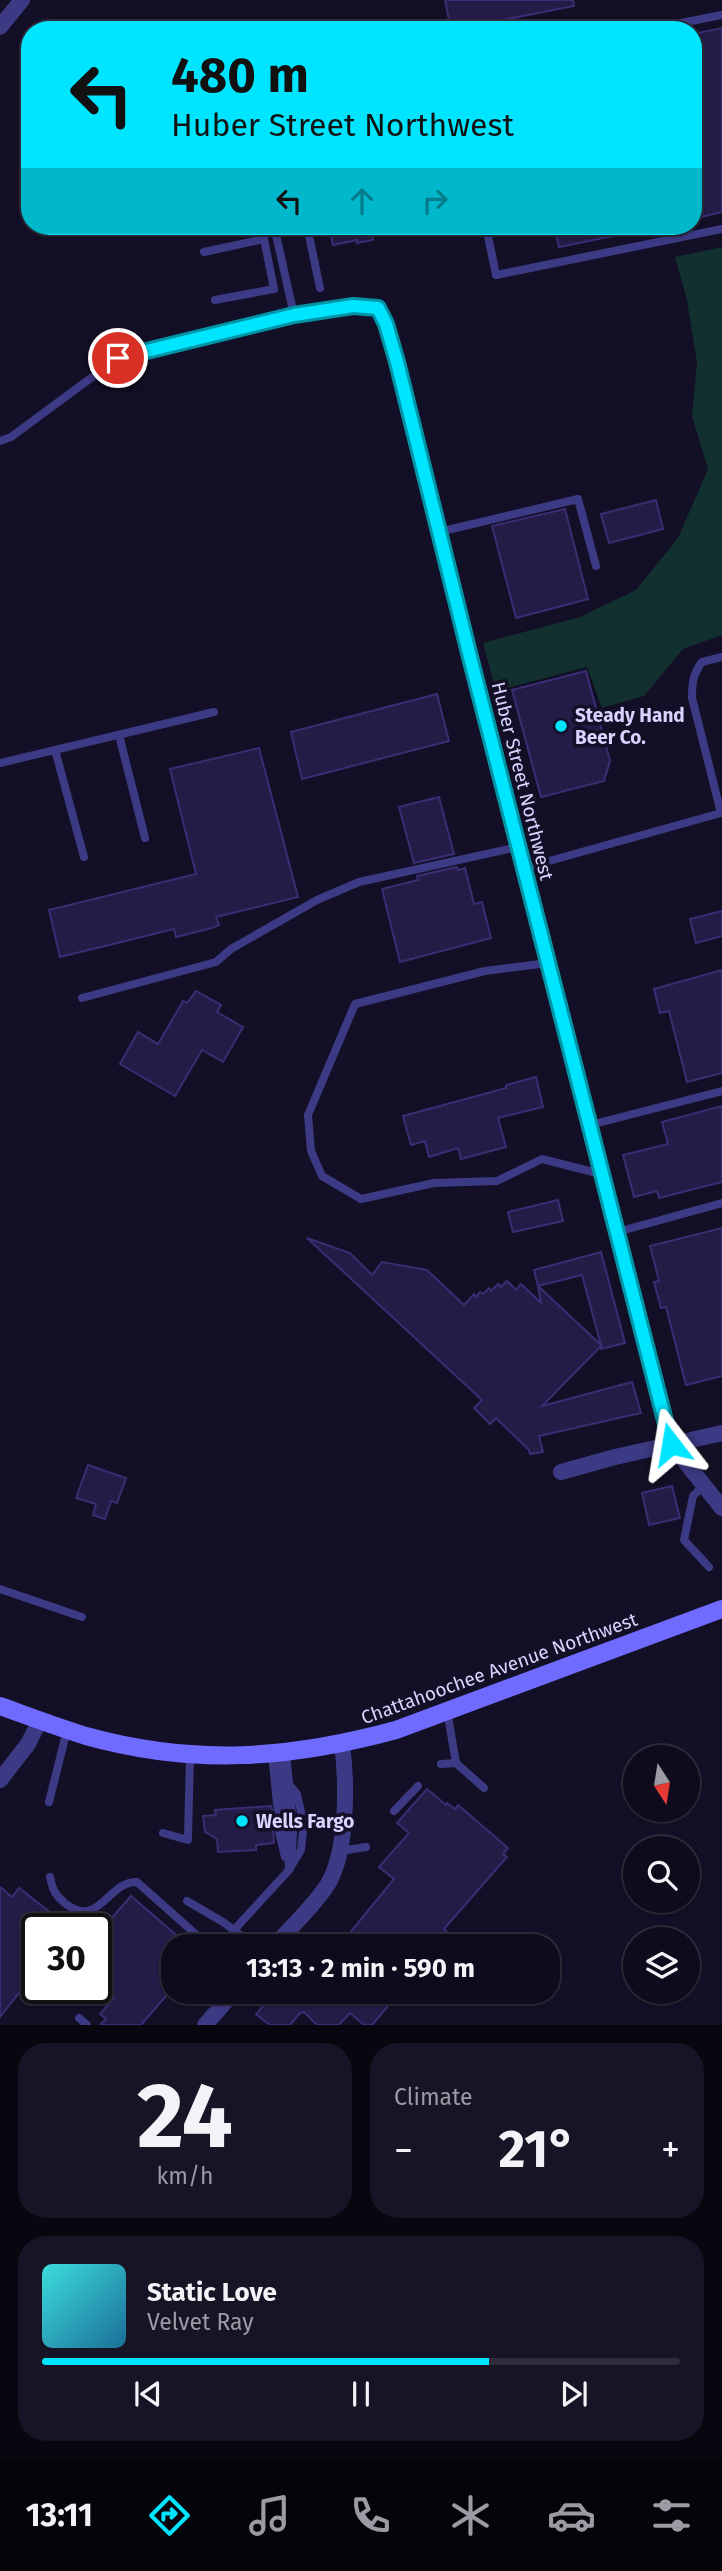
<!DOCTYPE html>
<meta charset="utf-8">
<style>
body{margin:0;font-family:"Fira Sans",sans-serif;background:#171425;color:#f1f3f6;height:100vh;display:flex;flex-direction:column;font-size:26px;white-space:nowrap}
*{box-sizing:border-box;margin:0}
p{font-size:23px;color:#9b9ba3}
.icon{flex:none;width:38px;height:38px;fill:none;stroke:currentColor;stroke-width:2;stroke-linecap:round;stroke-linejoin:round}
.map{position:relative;height:2025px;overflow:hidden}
.panel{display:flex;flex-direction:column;gap:18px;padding:18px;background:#08060f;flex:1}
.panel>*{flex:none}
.guide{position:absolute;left:21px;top:21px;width:681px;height:214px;border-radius:28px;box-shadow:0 2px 5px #0004,0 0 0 2px #2e2b3b;background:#00e5ff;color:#111;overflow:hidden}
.needle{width:46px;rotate:168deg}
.fabs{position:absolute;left:623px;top:1745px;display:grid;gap:14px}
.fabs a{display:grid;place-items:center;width:77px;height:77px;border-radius:50%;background:#0e0b1c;box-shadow:0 2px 5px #0004,0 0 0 2px #2e2b3b;font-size:35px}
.speed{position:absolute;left:21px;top:1913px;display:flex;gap:14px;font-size:35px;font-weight:700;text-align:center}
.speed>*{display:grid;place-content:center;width:91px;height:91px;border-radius:50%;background:#0e0b1c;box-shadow:0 2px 5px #0004,0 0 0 2px #2e2b3b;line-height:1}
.speed .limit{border:4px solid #111;border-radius:10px;background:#fff;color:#111}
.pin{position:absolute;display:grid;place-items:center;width:60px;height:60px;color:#fff;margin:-30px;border:4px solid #fff;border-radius:50%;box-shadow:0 2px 7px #0007}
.me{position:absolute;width:77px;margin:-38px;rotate:346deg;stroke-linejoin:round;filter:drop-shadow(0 0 5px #0008)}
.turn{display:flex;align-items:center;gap:24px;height:147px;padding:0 35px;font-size:32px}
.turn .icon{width:91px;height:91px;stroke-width:2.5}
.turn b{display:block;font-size:49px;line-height:60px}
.lanes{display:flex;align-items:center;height:66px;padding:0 35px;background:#0003;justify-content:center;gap:35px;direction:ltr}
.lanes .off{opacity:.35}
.big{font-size:52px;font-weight:700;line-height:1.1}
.panel .tile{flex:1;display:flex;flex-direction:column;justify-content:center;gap:10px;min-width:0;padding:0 24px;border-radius:28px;background:#171425}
.panel .dial{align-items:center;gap:0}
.dial b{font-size:91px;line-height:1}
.song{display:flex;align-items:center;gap:21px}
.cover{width:84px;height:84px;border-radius:10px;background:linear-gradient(135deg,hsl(180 70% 55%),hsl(200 70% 35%))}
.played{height:7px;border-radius:4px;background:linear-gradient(90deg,#00e5ff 70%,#2e2b3b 70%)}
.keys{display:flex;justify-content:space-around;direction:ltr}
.heat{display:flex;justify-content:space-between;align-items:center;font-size:38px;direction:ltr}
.panel .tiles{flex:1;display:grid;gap:18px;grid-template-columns:1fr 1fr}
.tile:last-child{grid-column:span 2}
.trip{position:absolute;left:161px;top:1934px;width:399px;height:70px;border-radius:28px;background:#0e0b1c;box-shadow:0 2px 5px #0004,0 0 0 2px #2e2b3b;font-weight:700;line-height:70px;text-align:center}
.tabs{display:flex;height:112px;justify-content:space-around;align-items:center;background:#06040b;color:#9b9ba3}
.tabs .icon{width:49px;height:49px}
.tabs .active{color:#00e5ff}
.tabs b{font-size:32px;color:#f1f3f6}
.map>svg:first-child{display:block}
.green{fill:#12302f}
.building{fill:#241b47;stroke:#3b2d73;stroke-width:2}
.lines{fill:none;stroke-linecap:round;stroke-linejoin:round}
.lane{stroke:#3d3a85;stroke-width:8}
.street{stroke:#3d3a85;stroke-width:16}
.secondary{stroke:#6f6bff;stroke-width:18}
.route-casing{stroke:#0095a6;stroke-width:18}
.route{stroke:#00e5ff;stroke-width:12}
.poi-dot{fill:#00e5ff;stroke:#130f26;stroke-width:2.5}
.labels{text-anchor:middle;stroke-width:7;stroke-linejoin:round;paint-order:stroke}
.poi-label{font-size:19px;font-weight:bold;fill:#d9d4ff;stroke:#130f26;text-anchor:start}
.street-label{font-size:19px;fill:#d9d4ff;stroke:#130f26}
</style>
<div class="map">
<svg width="722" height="2025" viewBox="0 0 722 2025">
<rect width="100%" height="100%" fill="#130f26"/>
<polygon class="green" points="722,247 722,635 683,649 644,696 602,708 587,667 496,691 483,643 580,617 636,590 678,538 708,469 692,416 697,363 687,300 675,257"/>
<g class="building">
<polygon points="445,0 573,0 574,6 451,30"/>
<polygon points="722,28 722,212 693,219 693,34"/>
<polygon points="329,226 370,226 373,240 357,243 357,240 333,245"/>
<polygon points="554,226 632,226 633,232 559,247"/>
<polygon points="656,500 663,529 609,543 601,514"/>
<polygon points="565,509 588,599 516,618 492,526"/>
<polygon points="586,671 610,761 604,781 541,797 512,690"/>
<polygon points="437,694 449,741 302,779 291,732"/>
<polygon points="259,748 298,897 216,917 219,925 212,928 176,937 174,929 60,957 49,910 196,874 170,769"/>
<polygon points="439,797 454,854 414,863 399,807"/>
<polygon points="457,867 458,870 465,868 474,904 482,902 491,938 400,962 382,889 418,880 417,876"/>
<polygon points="722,911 722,936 696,943 690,919"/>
<polygon points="722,970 722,1073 687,1082 669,1011 660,1013 654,989"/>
<polygon points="196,991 221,1005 217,1012 243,1027 223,1062 202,1050 175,1096 120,1064 138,1032 158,1044 183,1001 187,1003"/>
<polygon points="536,1077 543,1107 498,1118 506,1147 461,1159 458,1148 429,1157 425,1141 411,1145 403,1116 506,1088 506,1085"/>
<polygon points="722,1106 722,1182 659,1198 657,1191 634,1197 623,1155 668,1144 662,1122"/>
<polygon points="558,1200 563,1221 513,1232 508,1212"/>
<polygon points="722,1228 722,1376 686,1385 666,1307 661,1308 654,1282 659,1281 650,1246"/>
<polygon points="307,1238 350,1253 372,1275 382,1262 427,1270 464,1305 474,1294 476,1297 480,1292 483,1294 489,1288 491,1291 498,1284 501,1287 507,1281 516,1290 521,1284 541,1303 538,1286 601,1345 582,1275 538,1286 534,1270 601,1252 625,1343 601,1349 601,1346 542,1406 632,1382 641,1413 539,1436 543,1452 530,1454 529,1450 496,1418 490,1424 474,1408 482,1400"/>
<polygon points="88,1465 126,1478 117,1503 111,1501 105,1519 93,1515 96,1504 76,1498"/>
<polygon points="672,1486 680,1518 649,1525 642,1493"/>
<polygon points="427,1789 446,1805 447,1803 455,1809 458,1805 508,1848 503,1854 507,1857 444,1929 449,1934 439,1946 339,1946 394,1879 379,1867 409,1833 397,1823"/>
<polygon points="271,1806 275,1819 292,1820 306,1816 307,1826 277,1826 273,1831 274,1843 256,1845 256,1850 218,1852 217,1839 205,1832 203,1816 216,1815 215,1810"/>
<polygon points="0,1887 12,1897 19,1888 70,1928 37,1928 37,1970 0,2017"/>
<polygon points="131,1896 189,1946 173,1946 173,1988 141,2025 100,2025 106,2019 100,2014 114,1998 96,1983 96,1936"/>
<polygon points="275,1992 400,1992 372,2025 364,2025 350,2013 339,2025 317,2025 304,2012 300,2013 290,2025 270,2025 256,2014"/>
</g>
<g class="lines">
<g class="lane">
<polyline points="671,25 722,15"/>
<polyline points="274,226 294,315"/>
<polyline points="486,226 496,275 722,229"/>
<polyline points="276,231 307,226 320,288"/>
<polyline points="204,252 264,239 262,226"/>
<polyline points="215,300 274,289 264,239"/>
<polyline points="0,441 11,437 118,358"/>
<polyline points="439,532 578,499 596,566"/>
<polyline points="119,735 145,838"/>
<polyline points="55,750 84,857"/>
<polyline points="0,763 214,712"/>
<path d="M524 868 721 813 692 698C692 683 693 674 702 662L722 657"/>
<polyline points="548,963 485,971 355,1004 308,1115 311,1151 322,1176 361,1199 434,1183 497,1181 542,1159 601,1174"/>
<polyline points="82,998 216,962 231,949 317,900 359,882 518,847"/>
<polyline points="590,1125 722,1091"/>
<polyline points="617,1232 722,1203"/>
<polyline points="704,1485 693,1496 684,1540 709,1567"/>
<polyline points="0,1589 82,1617"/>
<polyline points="447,1710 456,1763 484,1788"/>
<polyline points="278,1753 286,1813"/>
<polyline points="286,1753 292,1813"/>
<polyline points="272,1754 278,1813"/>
<polyline points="441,1764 456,1763"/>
<polyline points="288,1783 297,1794 301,1812"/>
<polyline points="49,1802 67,1730"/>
<polyline points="394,1811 418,1786"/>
<polyline points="279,1832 285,1857"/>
<polyline points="163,1833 188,1840 190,1754"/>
<polyline points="340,1851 366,1847"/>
<polyline points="292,1853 293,1832"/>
<polyline points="289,1870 301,1850 303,1831"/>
<path d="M50 1877C53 1891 55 1895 66 1904 99 1929 108 1881 137 1882L209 1946"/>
<polyline points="187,1901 223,1922 255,1946"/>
<polyline points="234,1930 289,1870 287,1832"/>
<polyline points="79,2018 87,2025"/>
</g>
<g class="street">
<polyline points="0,27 22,0"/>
<polyline points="118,358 294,315 353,306 378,308 386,324 397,362 470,657 671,1444 722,1508"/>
<polyline points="561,1472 615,1457 722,1433"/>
<polyline points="0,1780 28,1744 40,1720"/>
<path d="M274 1946C292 1926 314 1906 328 1884 348 1850 347 1782 342 1744"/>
<polyline points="205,2025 234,1992"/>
</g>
<path class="secondary" d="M0 1706C28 1716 57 1727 86 1736 194 1766 289 1759 396 1730L722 1609"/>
</g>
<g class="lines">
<g class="route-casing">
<polyline id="route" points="118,358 294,315 353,306 378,308 386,324 397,362 470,657 671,1444"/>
</g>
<use href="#route" class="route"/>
</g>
<g class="poi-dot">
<circle cx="561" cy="726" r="7"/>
<circle cx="242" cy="1821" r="7"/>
</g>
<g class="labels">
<g class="poi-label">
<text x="575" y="722">Steady Hand<tspan x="575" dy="22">Beer Co.</tspan></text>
<text x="256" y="1828">Wells Fargo</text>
</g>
<g class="street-label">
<text transform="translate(523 781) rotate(76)" y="7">Huber Street Northwest</text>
<text transform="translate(499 1668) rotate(-20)" y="7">Chattahoochee Avenue Northwest</text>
</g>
</g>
</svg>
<div class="fabs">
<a><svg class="needle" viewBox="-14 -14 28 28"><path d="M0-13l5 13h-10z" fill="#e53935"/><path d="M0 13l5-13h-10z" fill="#9b9ba3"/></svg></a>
<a><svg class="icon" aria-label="search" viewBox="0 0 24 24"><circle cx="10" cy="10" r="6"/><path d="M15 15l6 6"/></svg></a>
<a><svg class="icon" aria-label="layers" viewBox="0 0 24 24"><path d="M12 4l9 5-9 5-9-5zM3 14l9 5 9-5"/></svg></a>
</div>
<div class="speed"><div class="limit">30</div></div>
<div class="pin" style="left:118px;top:358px;background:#d93025"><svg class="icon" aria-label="arrive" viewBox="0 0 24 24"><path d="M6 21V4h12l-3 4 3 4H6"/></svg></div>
<svg class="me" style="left:671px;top:1444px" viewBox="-20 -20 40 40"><path d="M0-17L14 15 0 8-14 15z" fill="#00e5ff" stroke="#fff" stroke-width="4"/></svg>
<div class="trip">13:13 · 2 min · 590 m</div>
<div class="guide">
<div class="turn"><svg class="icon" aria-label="left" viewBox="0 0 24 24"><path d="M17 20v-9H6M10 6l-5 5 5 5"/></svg><div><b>480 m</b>Huber Street Northwest</div></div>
<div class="lanes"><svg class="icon" aria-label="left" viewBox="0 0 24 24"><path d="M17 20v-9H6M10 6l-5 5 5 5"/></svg><svg class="icon off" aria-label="ahead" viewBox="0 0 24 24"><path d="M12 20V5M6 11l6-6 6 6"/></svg><svg class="icon off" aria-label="right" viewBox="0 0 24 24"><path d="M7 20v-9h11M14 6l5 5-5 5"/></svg></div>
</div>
</div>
<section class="panel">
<div class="tiles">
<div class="tile dial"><b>24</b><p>km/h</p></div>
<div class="tile"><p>Climate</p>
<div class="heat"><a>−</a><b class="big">21°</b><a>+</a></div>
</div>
<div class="tile">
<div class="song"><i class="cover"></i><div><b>Static Love</b><p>Velvet Ray</p></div></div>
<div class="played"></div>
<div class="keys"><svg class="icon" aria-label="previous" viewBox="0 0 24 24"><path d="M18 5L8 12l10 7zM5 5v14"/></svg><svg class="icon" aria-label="pause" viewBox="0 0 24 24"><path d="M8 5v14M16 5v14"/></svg><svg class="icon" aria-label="next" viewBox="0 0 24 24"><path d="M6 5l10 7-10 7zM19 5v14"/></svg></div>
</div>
</div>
</section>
<nav class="tabs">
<b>13:11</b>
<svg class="icon active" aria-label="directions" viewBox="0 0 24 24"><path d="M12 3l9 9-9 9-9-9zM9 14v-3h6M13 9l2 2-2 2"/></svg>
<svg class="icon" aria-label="music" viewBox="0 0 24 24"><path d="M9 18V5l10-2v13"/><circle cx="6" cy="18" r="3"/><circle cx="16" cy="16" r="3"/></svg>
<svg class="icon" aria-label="phone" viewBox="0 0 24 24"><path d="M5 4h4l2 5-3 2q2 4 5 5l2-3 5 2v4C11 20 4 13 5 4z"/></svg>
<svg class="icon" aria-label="climate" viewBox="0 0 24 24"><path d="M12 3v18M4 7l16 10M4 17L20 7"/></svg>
<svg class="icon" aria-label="car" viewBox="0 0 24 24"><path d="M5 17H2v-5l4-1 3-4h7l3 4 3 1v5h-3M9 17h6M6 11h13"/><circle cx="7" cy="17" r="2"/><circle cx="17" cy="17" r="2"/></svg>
<svg class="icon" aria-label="filters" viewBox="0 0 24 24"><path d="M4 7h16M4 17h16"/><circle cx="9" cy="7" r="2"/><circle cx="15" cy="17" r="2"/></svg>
</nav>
